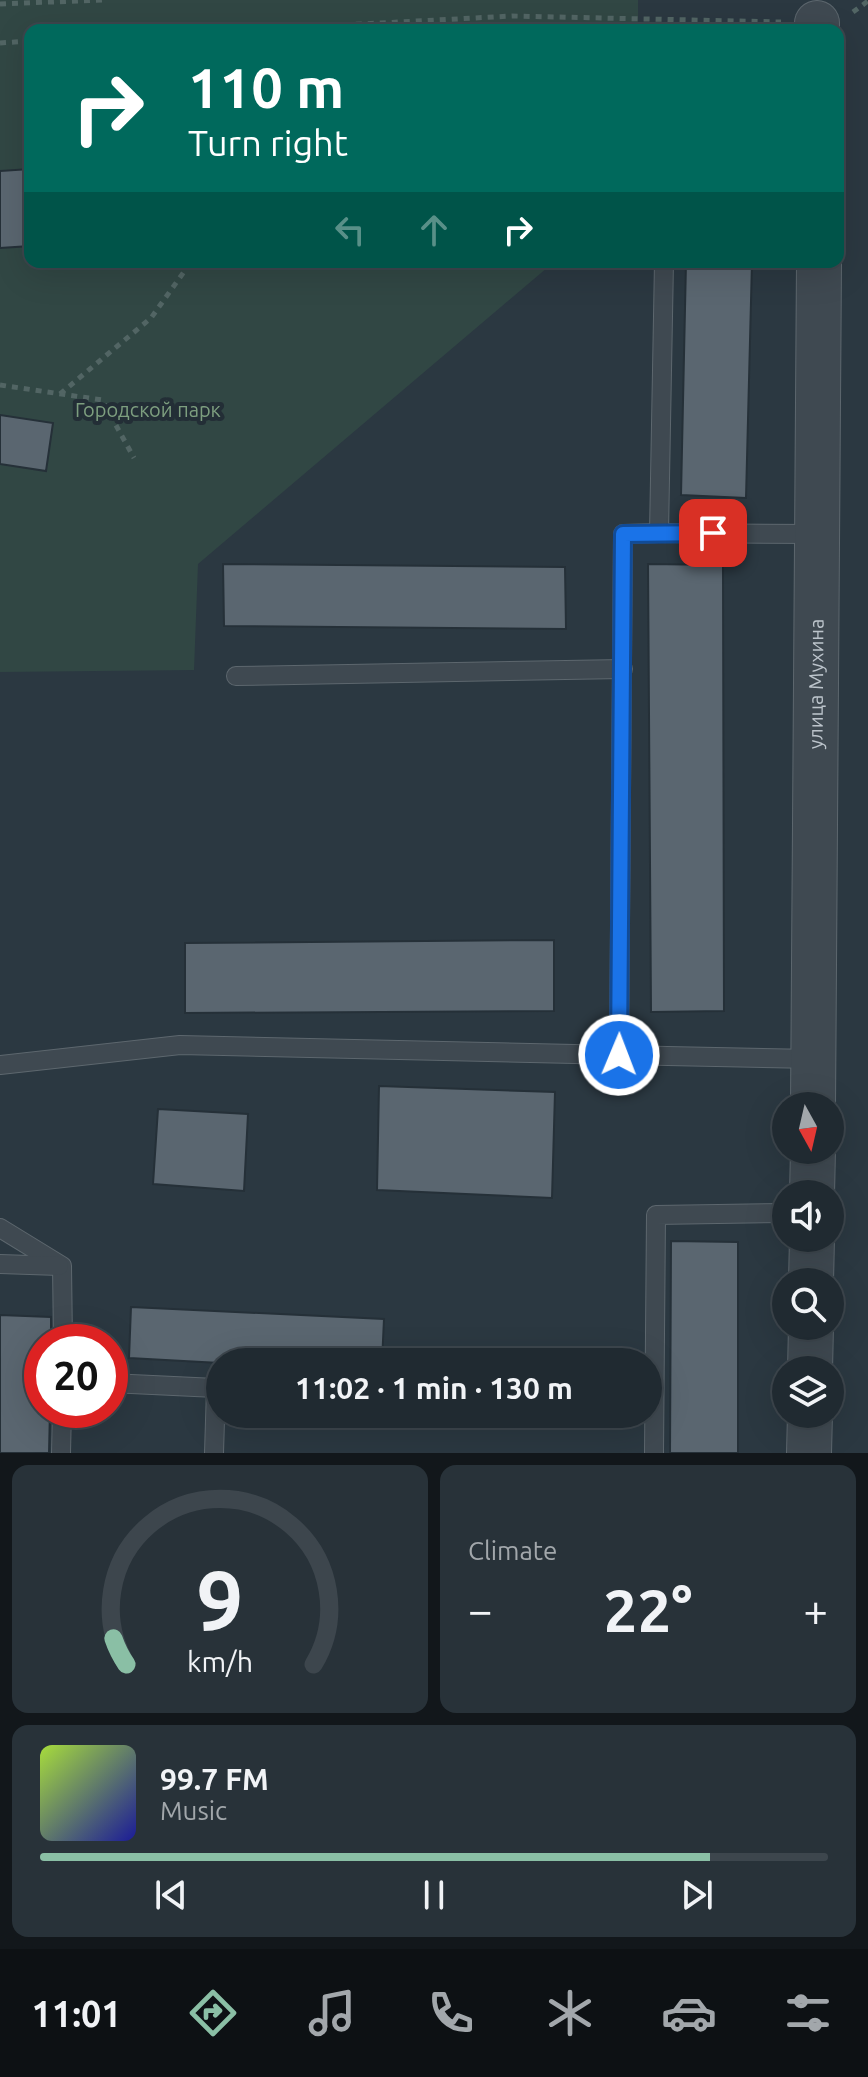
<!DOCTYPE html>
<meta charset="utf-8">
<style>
body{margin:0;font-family:Ubuntu,sans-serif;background:#283239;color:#f1f3f6;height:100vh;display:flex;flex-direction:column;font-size:30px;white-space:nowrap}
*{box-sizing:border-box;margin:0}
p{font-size:26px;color:#a2a7ab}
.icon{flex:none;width:44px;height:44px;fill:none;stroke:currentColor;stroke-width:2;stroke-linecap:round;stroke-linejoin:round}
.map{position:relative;height:1453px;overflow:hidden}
.side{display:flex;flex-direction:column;gap:12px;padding:12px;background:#12171b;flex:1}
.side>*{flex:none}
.hud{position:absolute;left:24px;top:24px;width:820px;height:244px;border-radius:16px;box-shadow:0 8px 32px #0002,0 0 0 2px #3d464d;background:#00695c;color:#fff;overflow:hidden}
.needle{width:52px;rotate:172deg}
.buttons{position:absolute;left:772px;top:1092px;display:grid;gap:16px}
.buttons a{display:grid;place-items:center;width:72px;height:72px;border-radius:50%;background:#202a31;box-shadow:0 8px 32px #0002,0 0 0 2px #3d464d;font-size:40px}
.speed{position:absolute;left:24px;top:1324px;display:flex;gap:16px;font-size:40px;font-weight:700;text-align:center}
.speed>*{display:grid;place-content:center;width:104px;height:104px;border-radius:50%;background:#202a31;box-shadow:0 8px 32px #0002,0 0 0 2px #3d464d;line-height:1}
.speed .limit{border:12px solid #d22;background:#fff;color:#111}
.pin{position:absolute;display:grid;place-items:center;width:68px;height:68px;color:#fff;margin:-34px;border-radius:16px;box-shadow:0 4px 12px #0006}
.me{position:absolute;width:88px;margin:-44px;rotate:1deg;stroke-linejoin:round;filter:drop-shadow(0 0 6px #0008)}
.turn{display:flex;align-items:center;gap:28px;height:168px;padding:0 32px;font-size:36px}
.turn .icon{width:104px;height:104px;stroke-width:2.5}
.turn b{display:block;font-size:56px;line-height:68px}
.lanes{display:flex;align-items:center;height:76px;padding:0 32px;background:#0003;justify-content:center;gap:40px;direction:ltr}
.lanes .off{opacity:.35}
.big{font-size:60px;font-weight:600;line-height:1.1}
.side .tile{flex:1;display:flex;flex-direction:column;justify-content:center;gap:12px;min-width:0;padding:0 28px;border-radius:16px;background:#283239}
.side .dial{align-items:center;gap:0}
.dial svg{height:208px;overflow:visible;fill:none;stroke:#3d464d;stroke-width:7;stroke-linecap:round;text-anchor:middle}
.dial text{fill:#f1f3f6;stroke:none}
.song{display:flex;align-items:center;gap:24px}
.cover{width:96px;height:96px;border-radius:12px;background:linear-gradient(135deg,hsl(80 70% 55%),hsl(240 70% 35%))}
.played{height:8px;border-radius:4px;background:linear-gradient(90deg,#8abfa5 85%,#3d464d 85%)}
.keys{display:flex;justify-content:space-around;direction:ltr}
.heat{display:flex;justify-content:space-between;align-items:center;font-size:44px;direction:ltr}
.side .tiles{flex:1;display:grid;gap:12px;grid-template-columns:1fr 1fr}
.tile:last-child{grid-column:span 2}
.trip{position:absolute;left:206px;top:1348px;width:456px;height:80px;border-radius:40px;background:#202a31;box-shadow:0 8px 32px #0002,0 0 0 2px #3d464d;font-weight:600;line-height:80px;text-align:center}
.tab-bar{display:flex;height:128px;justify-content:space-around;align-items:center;background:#0d1114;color:#a2a7ab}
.tab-bar .icon{width:56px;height:56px}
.tab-bar .on{color:#8abfa5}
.tab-bar b{font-size:36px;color:#f1f3f6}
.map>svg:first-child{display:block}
.green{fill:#314744}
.building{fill:#5a6670;stroke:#253038;stroke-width:2}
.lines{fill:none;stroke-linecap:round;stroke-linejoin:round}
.service-casing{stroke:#5d676e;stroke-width:20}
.tertiary-casing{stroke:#5d676e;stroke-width:46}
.path{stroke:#526564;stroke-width:5;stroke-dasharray:6 6;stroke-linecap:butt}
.service{stroke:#3f4951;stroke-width:18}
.tertiary{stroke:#3f4951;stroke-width:44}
.route-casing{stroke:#114b97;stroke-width:20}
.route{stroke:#1a73e8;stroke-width:14}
.labels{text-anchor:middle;stroke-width:8;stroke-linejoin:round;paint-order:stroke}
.park-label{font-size:20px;fill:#7d9e7f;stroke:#232e36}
.street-label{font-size:20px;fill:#bcc4cb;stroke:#232e36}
</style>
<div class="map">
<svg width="868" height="1453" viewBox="0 0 868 1453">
<rect width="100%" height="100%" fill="#2b3841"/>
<polygon class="green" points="0,0 638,0 638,30 30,30 30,262 554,262 198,564 194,670 0,672"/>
<g class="building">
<polygon points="30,169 30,246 0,248 0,171"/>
<polygon points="686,262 752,262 746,498 681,495"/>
<polygon points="0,415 53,423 46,471 0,464"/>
<polygon points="223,564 565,567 566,629 224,626"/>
<polygon points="648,564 723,565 724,1011 651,1012"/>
<polygon points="554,940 554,1011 185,1013 185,943"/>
<polygon points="379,1086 555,1092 552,1198 377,1190"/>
<polygon points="158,1109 248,1114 244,1191 153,1184"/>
<polygon points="671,1241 738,1242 738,1453 670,1453"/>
<polygon points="131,1307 384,1319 382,1362 220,1363 129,1358"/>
<polygon points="0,1315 51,1317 51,1342 42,1342 42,1410 50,1410 49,1453 0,1453"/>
</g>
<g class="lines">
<g class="service-casing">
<g id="service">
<polyline points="664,262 659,533 817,534"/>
<polyline points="659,533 623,534 619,1055 814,1059"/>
<polyline points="236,676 623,669"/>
<polyline points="0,1065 180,1045 619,1055"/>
<polyline points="0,1228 62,1266 63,1342"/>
<polyline points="0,1264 59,1266"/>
<polyline points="110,1383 216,1388 214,1453"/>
<polyline points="61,1453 62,1410"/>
<polyline points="654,1453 656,1215 786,1213"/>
</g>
</g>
<g class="tertiary-casing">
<g id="tertiary">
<polyline points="817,23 817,30"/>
<path id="s1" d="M813 1106 819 262"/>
<polyline points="812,1194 813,1150"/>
<polyline points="811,1282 812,1238"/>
<polyline points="810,1370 811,1326"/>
<polyline points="809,1453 810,1414"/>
</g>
</g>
<g class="path">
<polyline points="0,4 102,0"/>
<polyline points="853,12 868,1"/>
<polyline points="248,30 512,16 781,22"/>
<polyline points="0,43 30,41"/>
<polyline points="0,385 102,400 134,458"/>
<polyline points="60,394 151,318 191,262"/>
</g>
<use href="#service" class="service"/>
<use href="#tertiary" class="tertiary"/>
</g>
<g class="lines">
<g class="route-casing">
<polyline id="route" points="619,1055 623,534 713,533"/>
</g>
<use href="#route" class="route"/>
</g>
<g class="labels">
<g class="park-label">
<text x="148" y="417">Городской парк</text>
</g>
<g class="street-label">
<text dy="7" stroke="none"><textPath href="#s1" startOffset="422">улица Мухина</textPath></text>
</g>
</g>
</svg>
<div class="buttons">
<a><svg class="needle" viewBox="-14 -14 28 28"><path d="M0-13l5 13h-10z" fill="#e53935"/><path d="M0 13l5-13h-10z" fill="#a2a7ab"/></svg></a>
<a><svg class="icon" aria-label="sound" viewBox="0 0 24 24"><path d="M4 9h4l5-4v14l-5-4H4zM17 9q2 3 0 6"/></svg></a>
<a><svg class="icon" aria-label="search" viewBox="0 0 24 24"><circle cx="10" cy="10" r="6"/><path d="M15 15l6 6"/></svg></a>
<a><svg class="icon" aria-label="layers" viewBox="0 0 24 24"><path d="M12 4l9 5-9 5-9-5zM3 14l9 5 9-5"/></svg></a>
</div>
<div class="speed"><div class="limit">20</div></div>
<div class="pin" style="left:713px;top:533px;background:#d93025"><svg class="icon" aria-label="arrive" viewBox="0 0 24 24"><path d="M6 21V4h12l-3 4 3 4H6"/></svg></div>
<svg class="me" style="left:619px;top:1055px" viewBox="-20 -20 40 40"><circle r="17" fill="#1a73e8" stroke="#fff" stroke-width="3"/><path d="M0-11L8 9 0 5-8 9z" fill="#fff"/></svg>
<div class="trip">11:02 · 1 min · 130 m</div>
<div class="hud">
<div class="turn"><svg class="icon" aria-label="right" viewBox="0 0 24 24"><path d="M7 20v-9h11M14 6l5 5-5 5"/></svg><div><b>110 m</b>Turn right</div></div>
<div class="lanes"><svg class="icon off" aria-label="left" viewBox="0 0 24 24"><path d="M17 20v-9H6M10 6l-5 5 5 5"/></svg><svg class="icon off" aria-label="ahead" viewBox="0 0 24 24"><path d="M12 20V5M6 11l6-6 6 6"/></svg><svg class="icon" aria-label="right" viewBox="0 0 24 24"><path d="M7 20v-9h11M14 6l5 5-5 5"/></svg></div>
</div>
</div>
<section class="side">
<div class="tiles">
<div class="tile dial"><svg viewBox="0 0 100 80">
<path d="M14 69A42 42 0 1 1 86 69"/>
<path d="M14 69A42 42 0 0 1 9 59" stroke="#8abfa5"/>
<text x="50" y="56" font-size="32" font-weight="700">9</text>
<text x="50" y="72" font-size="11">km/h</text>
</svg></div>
<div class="tile"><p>Climate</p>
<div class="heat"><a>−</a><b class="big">22°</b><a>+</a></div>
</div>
<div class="tile">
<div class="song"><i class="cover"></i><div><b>99.7 FM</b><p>Music</p></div></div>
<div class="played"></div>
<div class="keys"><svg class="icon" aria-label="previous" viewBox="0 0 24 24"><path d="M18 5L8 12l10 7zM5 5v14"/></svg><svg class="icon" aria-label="pause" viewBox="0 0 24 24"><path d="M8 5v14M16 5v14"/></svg><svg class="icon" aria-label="next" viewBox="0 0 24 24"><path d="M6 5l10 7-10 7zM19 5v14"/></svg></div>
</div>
</div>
</section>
<nav class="tab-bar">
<b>11:01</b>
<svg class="icon on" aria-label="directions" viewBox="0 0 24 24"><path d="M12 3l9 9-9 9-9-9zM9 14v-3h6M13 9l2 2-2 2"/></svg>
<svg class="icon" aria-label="music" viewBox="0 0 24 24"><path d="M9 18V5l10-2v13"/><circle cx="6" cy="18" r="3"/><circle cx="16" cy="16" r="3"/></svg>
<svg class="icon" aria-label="phone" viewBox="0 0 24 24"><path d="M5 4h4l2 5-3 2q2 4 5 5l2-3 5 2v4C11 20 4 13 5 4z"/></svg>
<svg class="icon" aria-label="climate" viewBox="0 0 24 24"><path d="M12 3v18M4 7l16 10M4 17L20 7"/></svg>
<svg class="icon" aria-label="car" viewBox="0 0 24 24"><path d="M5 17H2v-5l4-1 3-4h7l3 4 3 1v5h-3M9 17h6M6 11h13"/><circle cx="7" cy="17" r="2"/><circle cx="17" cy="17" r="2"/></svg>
<svg class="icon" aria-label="filters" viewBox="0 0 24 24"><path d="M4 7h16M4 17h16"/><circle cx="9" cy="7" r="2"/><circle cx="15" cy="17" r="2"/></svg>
</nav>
